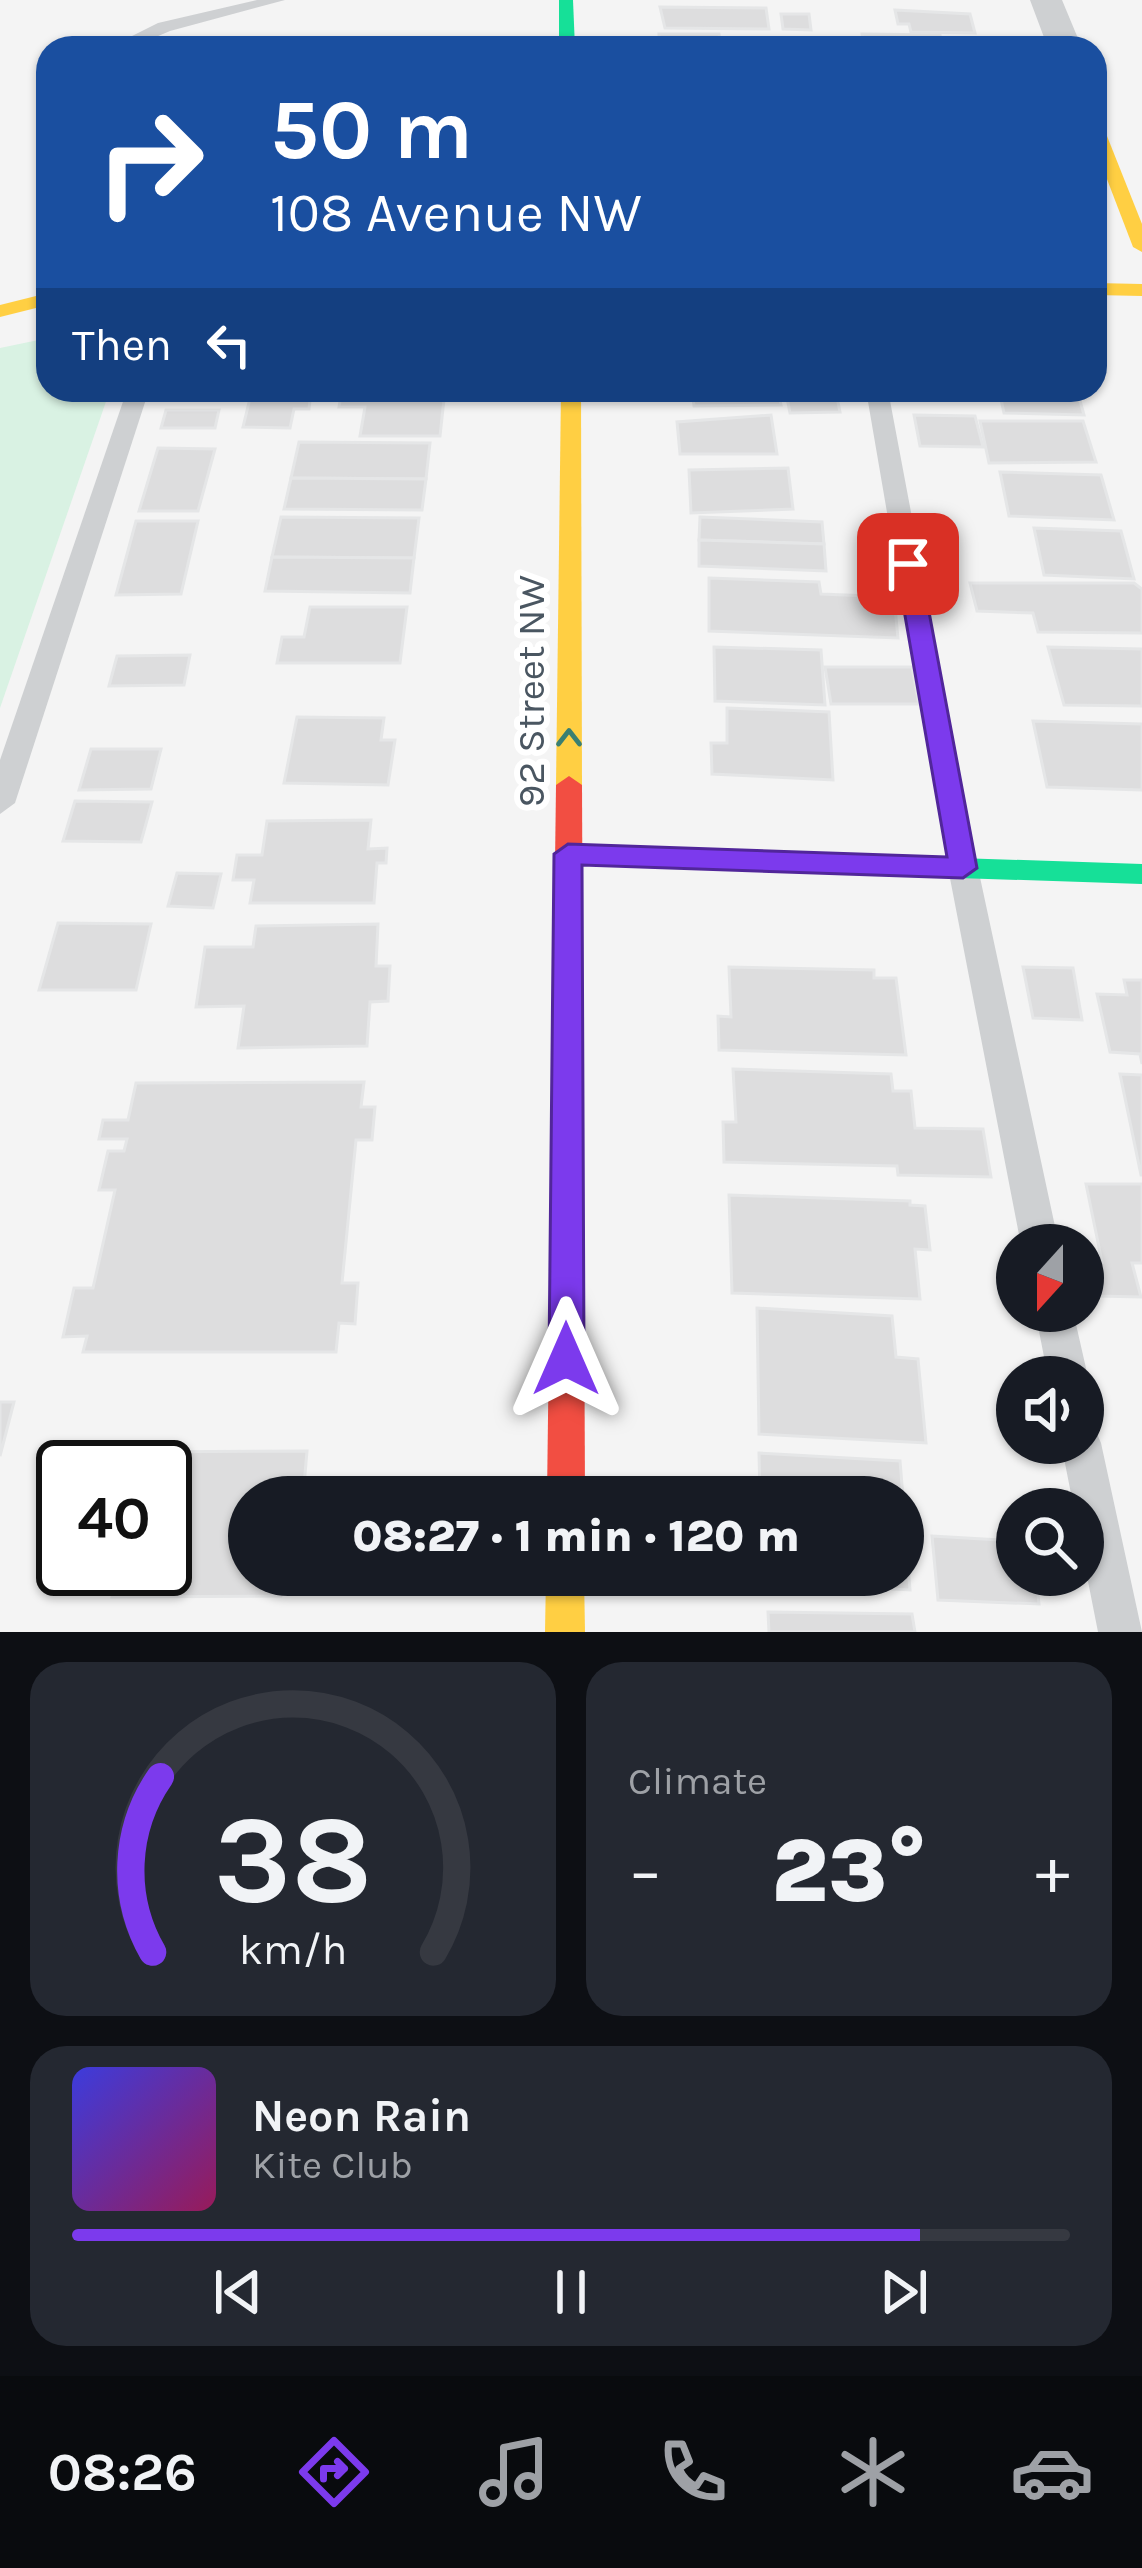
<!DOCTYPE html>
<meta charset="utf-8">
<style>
body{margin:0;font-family:Karla,sans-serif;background:#242831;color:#f1f3f6;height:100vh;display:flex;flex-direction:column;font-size:45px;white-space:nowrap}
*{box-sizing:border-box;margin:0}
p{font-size:39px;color:#9ea1a6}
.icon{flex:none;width:66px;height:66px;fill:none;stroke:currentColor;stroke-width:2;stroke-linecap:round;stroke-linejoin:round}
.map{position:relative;height:1632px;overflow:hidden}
.details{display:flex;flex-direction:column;gap:30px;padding:30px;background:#0d0f14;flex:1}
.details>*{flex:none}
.guide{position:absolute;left:36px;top:36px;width:1071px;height:366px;border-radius:36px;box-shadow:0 3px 9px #0004;background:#1a4fa0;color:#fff;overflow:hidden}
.needle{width:78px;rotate:201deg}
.controls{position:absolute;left:996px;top:1224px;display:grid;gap:24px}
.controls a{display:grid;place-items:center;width:108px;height:108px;border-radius:50%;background:#171b24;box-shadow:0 3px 9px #0004;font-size:60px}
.speed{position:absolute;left:36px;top:1440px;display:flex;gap:24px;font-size:60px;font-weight:700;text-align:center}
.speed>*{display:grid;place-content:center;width:156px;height:156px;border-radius:50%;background:#171b24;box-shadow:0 3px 9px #0004;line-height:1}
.speed .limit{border:6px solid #111;border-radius:18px;background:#fff;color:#111}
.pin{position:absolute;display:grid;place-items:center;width:102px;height:102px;color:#fff;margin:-51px;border-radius:24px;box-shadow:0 6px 18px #0006}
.me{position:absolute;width:132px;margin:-66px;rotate:0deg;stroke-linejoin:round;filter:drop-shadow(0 0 9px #0008)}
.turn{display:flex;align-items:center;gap:42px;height:252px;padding:0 36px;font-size:54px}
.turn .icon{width:156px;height:156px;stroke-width:2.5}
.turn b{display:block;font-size:84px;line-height:102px}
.then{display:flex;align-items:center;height:114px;padding:0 36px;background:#0003;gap:24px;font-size:45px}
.big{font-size:90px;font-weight:800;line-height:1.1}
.details .tile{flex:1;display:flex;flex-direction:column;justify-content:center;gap:18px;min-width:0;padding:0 42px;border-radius:36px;background:#242831}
.details .dial{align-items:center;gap:0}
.dial svg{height:312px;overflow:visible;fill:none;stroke:#363941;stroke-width:7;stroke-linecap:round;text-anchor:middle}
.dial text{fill:#f1f3f6;stroke:none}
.song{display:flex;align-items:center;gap:36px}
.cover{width:144px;height:144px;border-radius:18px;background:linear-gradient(135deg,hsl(240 70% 55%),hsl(330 70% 35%))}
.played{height:12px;border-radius:6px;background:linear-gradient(90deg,#7c3aed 85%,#363941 85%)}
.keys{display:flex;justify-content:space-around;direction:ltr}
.heat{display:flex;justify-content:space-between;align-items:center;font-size:66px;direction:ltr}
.details .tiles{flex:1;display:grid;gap:30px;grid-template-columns:1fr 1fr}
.tile:last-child{grid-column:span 2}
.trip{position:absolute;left:228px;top:1476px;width:696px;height:120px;border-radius:60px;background:#171b24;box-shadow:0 3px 9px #0004;font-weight:800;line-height:120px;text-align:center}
.dock{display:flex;height:192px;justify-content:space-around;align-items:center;background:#090b0e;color:#9ea1a6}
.dock .icon{width:84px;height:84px}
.dock .active{color:#7c3aed}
.dock b{font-size:54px;color:#f1f3f6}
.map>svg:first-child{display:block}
.green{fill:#d9f2e3}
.building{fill:#ddddde;stroke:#e5e6e7;stroke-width:3}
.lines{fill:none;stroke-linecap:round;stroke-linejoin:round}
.lane{fill:#ced0d2;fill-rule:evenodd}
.street{fill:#ced0d2;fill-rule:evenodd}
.fast{fill:#16e098;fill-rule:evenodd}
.slow{fill:#ffcf43;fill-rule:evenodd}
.jam{fill:#f24e42;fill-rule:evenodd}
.oneway{stroke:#3a7f72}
.route{fill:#7c3aed;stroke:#51269a;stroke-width:3}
.labels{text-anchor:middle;stroke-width:12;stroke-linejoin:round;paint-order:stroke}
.street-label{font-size:39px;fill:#4a5661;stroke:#fff}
</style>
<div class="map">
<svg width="1142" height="1632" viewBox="0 0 1142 1632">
<rect width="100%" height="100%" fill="#f4f4f4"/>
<polygon class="green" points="48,338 48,390 110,390 0,708 0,348"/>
<g class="building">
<polygon points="660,7 766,8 769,29 665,28"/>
<polygon points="895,10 970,14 975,33 911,32 909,24 898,24"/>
<polygon points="781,14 809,14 811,30 783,29"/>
<polygon points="659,34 719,34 721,48 660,48"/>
<polygon points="862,34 940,35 941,40 965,41 967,48 864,48"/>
<polygon points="252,390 342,390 340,400 310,400 309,409 294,409 290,428 243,427"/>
<polygon points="342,390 445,390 440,436 360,436 365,407 339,407"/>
<polygon points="692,390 778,390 781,405 694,406"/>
<polygon points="999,390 1077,390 1084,415 1004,413"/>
<polygon points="786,393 836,393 840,412 790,413"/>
<polygon points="166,410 219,410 215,428 161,428"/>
<polygon points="771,415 777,454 680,454 677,422"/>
<polygon points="914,415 975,416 983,447 920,446"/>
<polygon points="980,421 1083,421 1096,462 989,463"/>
<polygon points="299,442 430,443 426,479 291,478"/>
<polygon points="158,448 215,449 198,511 139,511"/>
<polygon points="788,468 793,509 691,513 689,470"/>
<polygon points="1000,472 1101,475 1114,520 1009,516"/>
<polygon points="291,478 426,479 422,510 284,509"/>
<polygon points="281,517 419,518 414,558 272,557"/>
<polygon points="700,517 822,522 824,544 699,540"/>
<polygon points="136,521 198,521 181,594 116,595"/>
<polygon points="1034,528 1121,531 1134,579 1044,575"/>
<polygon points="699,540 824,544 826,571 699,566"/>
<polygon points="272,557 414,558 410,593 265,591"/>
<polygon points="709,578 819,582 821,594 894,597 898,638 709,631"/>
<polygon points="970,583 1134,583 1142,589 1142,633 1038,632 1033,613 977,611"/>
<polygon points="310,607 407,607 400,663 277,663 282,637 304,637"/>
<polygon points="714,647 821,650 825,705 715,701"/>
<polygon points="1048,647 1142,649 1142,706 1064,705"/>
<polygon points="190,655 184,685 109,686 117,656"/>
<polygon points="825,667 912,667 919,704 831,704"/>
<polygon points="727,708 829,712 833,780 712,774 711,743 727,743"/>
<polygon points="297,717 384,718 381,740 395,740 388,785 284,783"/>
<polygon points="1033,721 1142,724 1142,790 1047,787"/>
<polygon points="91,749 161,749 151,789 79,790"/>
<polygon points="75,801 152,802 141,842 63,841"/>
<polygon points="371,820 368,849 387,848 386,863 377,863 374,903 250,903 254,880 233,880 237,855 262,855 267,821"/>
<polygon points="177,873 221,874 213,908 168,906"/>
<polygon points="58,923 151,924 136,990 39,990"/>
<polygon points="378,924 376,966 390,966 388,1001 370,1002 367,1046 238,1048 244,1006 196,1007 205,947 253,947 256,926"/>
<polygon points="729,967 874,970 874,978 896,978 906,1055 719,1050 718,1016 731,1017"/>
<polygon points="1023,967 1073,968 1082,1020 1033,1018"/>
<polygon points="1124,980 1142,980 1142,1064 1140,1054 1110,1052 1097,994 1127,995"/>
<polygon points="733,1069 891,1074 893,1091 911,1091 915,1128 983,1129 991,1177 898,1175 897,1166 724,1162 723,1122 736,1122"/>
<polygon points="1120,1074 1142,1075 1142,1175 1141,1175"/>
<polygon points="364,1082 361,1107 375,1107 372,1140 356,1140 342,1283 358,1283 355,1324 339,1323 336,1352 83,1352 87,1336 63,1337 74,1288 93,1288 115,1190 99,1190 108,1151 124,1151 127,1139 99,1139 103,1120 128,1120 136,1083"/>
<polygon points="1086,1184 1142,1184 1142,1263 1132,1263 1141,1297 1098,1296 1090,1261 1102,1262"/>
<polygon points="729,1195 910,1201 910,1205 925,1206 930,1250 915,1249 920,1299 732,1293"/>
<polygon points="757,1308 892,1316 896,1357 918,1359 926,1443 759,1434"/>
<polygon points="0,1402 14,1402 0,1456"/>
<polygon points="307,1451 303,1497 249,1497 249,1575 283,1575 281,1596 112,1597 117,1569 165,1569 165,1467 120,1467 123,1452"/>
<polygon points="759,1453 900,1461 903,1497 760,1497"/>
<polygon points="903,1502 910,1590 762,1582 762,1575 903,1575"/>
<polygon points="932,1536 1017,1541 1017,1575 1036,1575 1039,1604 938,1600"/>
<polygon points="768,1612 912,1614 915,1632 769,1632"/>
</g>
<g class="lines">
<g class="lane">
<polygon points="257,0 285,0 170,31 130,48 108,48 158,23"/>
<polygon points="48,94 48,110 39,105 42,95"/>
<polygon points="127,390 149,390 15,803 0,814 0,760"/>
<polygon points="866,390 888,390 978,868 1059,1245 1021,1245 948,868"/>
<polygon points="1035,1311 1073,1311 1088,1377 1083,1388 1083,1377 1048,1377"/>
<polygon points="1083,1424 1095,1429 1101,1443 1142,1632 1098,1632 1083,1556 1083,1509 1074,1509 1061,1443 1083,1443"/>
</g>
<polygon class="street" points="1030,0 1062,0 1082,48 1048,48"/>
<g class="fast">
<polygon points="559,0 573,0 575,48 559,48"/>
<polygon points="568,845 1142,864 1142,884 568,865 558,862 554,855 558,848"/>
</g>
<g class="slow">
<polygon points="1095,121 1103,126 1142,224 1142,252 1133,247 1095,148"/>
<polygon points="1095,283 1142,284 1142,296 1095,295"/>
<polygon points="48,293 48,305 0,317 0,305"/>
<polygon points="561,390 581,390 582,785 569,794 556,785"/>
<polygon points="546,1575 584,1575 585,1632 545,1632"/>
</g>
<polygon class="jam" points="569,776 582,785 585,1497 547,1497 556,785"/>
</g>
<defs><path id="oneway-chevron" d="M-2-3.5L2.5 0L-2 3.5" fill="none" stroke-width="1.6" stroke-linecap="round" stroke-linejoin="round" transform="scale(3)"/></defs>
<use class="oneway" href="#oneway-chevron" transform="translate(569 738) rotate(-90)"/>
<polygon class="route" points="908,556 920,564 977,868 963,878 582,865 584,1359 579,1371 566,1376 554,1371 549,1359 554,854 568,844 947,857 896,564"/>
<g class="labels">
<g class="street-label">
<text transform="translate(530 691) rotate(-90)" y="14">92 Street NW</text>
</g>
</g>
</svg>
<div class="controls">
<a><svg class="needle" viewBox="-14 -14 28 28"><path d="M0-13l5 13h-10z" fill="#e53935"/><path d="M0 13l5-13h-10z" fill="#9ea1a6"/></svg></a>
<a><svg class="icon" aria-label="sound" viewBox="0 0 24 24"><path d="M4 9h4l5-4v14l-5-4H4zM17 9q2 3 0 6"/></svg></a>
<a><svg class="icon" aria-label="search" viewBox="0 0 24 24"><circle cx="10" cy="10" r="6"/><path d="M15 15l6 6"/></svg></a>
</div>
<div class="speed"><div class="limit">40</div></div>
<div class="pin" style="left:908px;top:564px;background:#d93025"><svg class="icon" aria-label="arrive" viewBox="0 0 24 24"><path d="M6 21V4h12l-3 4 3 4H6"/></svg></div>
<svg class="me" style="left:566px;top:1359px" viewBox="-20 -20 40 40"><path d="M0-17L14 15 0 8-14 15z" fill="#7c3aed" stroke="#fff" stroke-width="4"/></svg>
<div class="trip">08:27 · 1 min · 120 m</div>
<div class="guide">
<div class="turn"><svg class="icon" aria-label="right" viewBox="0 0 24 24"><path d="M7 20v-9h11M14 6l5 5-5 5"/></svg><div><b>50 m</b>108 Avenue NW</div></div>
<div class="then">Then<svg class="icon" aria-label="left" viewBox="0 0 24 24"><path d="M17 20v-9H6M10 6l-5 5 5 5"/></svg></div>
</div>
</div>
<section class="details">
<div class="tiles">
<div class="tile dial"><svg viewBox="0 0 100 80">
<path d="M14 69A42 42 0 1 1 86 69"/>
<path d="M14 69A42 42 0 0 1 16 24" stroke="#7c3aed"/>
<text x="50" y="56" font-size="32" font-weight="700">38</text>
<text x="50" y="72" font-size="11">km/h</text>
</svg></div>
<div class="tile"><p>Climate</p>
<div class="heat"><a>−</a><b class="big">23°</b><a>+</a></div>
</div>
<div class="tile">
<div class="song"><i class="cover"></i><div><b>Neon Rain</b><p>Kite Club</p></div></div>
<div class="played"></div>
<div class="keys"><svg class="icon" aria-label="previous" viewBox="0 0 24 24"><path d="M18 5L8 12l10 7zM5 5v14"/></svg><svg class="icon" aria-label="pause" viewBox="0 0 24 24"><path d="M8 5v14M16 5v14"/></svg><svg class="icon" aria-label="next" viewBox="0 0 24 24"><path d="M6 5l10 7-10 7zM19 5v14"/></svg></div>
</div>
</div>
</section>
<nav class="dock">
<b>08:26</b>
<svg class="icon active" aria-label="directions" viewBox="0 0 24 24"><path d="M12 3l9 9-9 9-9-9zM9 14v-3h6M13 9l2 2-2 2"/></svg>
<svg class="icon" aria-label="music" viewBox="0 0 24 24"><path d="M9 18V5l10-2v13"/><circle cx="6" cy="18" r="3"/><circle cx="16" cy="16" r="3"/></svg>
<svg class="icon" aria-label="phone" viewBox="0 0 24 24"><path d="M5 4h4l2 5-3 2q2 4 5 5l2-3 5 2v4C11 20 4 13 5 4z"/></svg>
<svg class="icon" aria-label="climate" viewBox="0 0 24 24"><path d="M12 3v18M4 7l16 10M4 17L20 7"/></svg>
<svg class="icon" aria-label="car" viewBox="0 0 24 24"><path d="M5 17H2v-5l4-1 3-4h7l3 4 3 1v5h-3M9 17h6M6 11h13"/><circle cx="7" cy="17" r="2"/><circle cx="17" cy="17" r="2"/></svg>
</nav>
